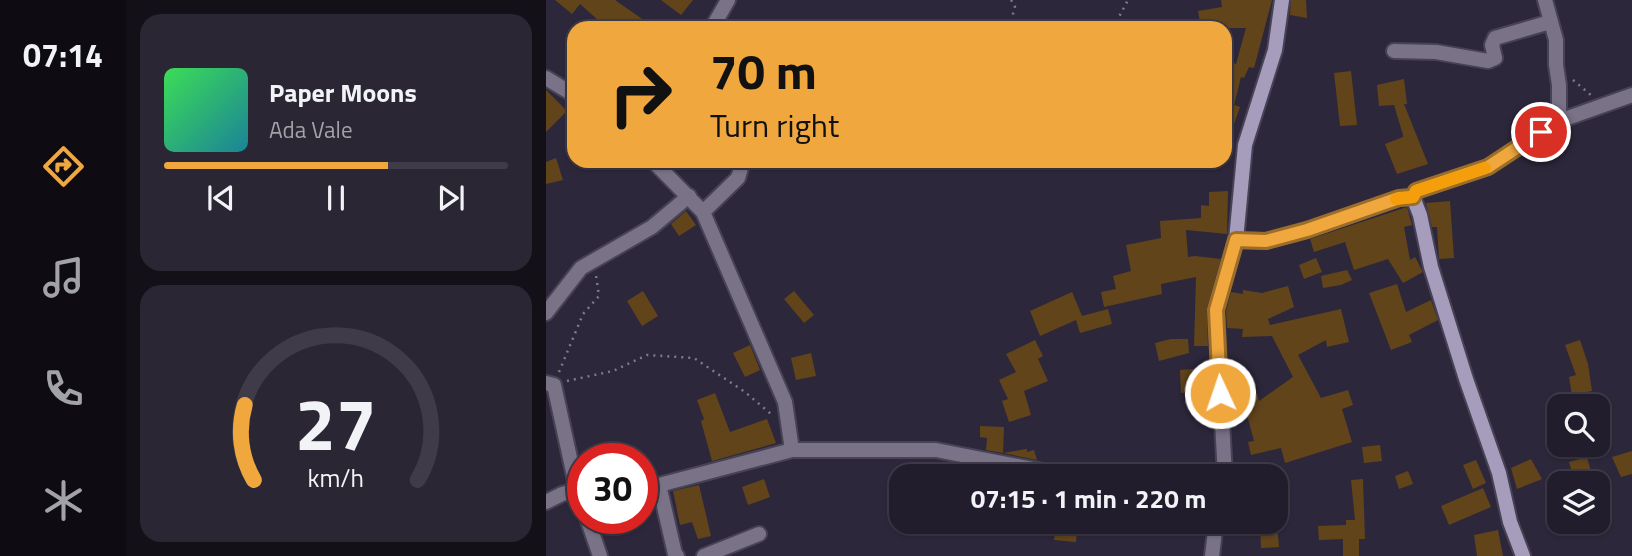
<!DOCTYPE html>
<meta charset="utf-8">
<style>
body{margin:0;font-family:"Titillium Web",sans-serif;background:#2a2634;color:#f1f3f6;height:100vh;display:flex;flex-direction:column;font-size:26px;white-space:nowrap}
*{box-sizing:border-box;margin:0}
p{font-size:23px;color:#a2a2a9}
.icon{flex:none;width:38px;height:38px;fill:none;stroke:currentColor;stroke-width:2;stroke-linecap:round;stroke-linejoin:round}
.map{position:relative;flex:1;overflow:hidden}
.panel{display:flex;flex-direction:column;gap:14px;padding:14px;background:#131018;width:420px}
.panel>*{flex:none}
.guide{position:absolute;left:21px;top:21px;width:665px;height:147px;border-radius:21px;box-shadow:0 2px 5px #0004,0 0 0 2px #3f3b48;background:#efa73e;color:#111;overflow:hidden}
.controls{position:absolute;left:1001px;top:394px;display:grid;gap:14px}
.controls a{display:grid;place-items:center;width:63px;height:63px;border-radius:14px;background:#221d2c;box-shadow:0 2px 5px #0004,0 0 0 2px #3f3b48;font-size:35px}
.speed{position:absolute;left:21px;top:443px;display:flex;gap:14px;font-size:35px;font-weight:700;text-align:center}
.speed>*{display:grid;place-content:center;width:91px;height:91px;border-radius:50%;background:#221d2c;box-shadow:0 2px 5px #0004,0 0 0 2px #3f3b48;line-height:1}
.speed .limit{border:10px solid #d22;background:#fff;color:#111}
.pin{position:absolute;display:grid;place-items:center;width:60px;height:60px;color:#fff;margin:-30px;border:4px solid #fff;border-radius:50%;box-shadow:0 2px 7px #0007}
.me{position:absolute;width:77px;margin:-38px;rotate:357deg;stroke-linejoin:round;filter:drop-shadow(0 0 5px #0008)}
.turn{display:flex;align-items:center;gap:24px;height:147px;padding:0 28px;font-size:32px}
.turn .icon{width:91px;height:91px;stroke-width:2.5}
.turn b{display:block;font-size:49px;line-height:60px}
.panel .tile{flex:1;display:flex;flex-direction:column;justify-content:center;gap:10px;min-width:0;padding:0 24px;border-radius:21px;background:#2a2634}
.panel .dial{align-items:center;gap:0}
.dial svg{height:182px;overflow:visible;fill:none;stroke:#3f3b48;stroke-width:7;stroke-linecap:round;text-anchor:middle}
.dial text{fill:#f1f3f6;stroke:none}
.song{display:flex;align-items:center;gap:21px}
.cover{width:84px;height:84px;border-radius:10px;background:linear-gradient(135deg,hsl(130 70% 55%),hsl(190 70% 35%))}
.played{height:7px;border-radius:4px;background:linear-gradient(90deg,#efa73e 65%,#3f3b48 65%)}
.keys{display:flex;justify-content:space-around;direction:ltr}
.trip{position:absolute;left:343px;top:464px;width:399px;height:70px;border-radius:21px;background:#221d2c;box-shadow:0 2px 5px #0004,0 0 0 2px #3f3b48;font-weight:700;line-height:70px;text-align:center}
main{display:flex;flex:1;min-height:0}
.menu{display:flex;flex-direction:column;width:126px;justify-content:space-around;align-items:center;background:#0e0c12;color:#a2a2a9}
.menu .icon{width:49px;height:49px}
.menu .selected{color:#efa73e}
.menu b{font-size:32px;color:#f1f3f6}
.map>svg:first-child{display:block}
.building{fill:#62441b}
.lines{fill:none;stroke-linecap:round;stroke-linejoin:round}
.street-casing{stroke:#474255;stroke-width:18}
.secondary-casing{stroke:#474255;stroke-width:18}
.path{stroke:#7f7a8b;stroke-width:2.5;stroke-dasharray:2 5;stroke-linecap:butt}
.street{stroke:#7a7387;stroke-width:14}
.secondary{stroke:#a69dbc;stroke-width:14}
.route-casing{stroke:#9b6d28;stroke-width:18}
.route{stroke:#efa73e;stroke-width:12}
.slow{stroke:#f59e0b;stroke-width:12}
</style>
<main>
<nav class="menu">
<b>07:14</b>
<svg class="icon selected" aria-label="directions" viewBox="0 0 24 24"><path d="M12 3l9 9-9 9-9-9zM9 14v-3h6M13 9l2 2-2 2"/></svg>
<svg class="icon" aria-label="music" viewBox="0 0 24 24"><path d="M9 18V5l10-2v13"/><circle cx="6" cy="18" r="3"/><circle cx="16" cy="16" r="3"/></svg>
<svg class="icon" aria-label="phone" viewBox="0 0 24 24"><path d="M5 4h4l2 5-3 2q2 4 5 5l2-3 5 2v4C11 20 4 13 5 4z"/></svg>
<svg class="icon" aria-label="climate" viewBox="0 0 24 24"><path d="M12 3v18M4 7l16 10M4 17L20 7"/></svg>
</nav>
<section class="panel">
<div class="tile">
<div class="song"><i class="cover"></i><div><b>Paper Moons</b><p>Ada Vale</p></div></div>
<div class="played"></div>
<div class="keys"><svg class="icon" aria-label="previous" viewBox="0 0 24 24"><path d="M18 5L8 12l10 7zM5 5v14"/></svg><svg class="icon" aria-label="pause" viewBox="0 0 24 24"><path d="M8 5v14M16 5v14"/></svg><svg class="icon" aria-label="next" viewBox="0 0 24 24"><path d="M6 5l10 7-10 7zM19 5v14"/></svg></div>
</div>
<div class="tile dial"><svg viewBox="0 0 100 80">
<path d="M14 69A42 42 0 1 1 86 69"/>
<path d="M14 69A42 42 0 0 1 10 36" stroke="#efa73e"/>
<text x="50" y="56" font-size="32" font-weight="700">27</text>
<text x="50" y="72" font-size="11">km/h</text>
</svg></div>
</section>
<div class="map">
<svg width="1086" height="556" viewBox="0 0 1086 556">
<rect width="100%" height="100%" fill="#2d273b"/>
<g class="building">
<polygon points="9,0 69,0 109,28 61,28 34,4 26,14"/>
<polygon points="115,0 147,0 135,15"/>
<polygon points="675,0 726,0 708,68 703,67 698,78 695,77 688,105 694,107 681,144 679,144 679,60 690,64 700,28 655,28 652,11 676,7"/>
<polygon points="745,0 760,0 761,18 744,15"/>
<polygon points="805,71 811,125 794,126 788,73"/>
<polygon points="858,79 861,104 858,104 882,164 851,174 839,144 857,137 857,135 848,105 833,106 831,85"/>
<polygon points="0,90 21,111 0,132"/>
<polygon points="10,158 17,180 0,184 0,162"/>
<polygon points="682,191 681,234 640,230 642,257 649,256 675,259 661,308 662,346 648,346 650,277 615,284 616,294 558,307 555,292 570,289 567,276 585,271 580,245 615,238 614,221 655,218 655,205 663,206 663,192"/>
<polygon points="904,201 908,258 893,259 891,227 886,227 880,203"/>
<polygon points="861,207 866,225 858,227 864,260 869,257 877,272 857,283 842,259 808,270 799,242 768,252 764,239"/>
<polygon points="140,211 150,225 133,236 125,224"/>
<polygon points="770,258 776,272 758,279 753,265"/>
<polygon points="801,270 806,280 795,285 777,288 775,276"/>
<polygon points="851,284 860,312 885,300 892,320 863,335 866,342 845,350 823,293"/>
<polygon points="742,286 748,307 722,319 724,325 795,309 803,342 781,347 780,340 752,355 775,398 802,390 807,405 796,409 806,442 739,463 735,448 705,455 702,442 708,441 700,411 702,410 699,396 711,393 713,401 747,377 726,336 696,337 697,329 681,328 680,311 685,292 697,294 697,290 716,293"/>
<polygon points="97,291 112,316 96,326 81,301"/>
<polygon points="248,291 268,315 258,323 238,299"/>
<polygon points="526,292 536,316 562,309 566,324 534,333 530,320 494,336 484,311"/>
<polygon points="625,339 642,339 643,353 613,361 609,343"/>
<polygon points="489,340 497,356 492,359 502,381 478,391 485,415 463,422 456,401 462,399 453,380 470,372 460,354"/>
<polygon points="1034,340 1042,364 1046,391 1026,395 1023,377 1030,375 1019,345"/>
<polygon points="204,345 214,370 199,377 187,353"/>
<polygon points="265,353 270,376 250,380 245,358"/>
<polygon points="699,367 700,385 684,386 683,368"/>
<polygon points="647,369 648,392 635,393 634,370"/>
<polygon points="169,393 184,432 221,419 230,443 166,461 155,421 158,419 151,400"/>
<polygon points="434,426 458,427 457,453 440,450 441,438 434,437"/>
<polygon points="834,445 836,461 818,463 816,447"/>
<polygon points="481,449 481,452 488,450 491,460 457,453"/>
<polygon points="1086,451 1086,474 1075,477 1066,457"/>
<polygon points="1041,457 1048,483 1029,483 1023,462"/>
<polygon points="985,459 996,479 971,489 965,468"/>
<polygon points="930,460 940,483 927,489 917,465"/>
<polygon points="862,471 867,484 853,489 849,476"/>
<polygon points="218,479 224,497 202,505 196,487"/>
<polygon points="817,479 819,539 813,539 813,556 797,556 797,539 773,540 772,526 800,525 800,520 809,520 805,480"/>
<polygon points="153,485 165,536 152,539 146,522 134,525 127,491"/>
<polygon points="937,488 945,507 903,525 895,506"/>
<polygon points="731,524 733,547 715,548 714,525"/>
<polygon points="510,526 531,528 530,542 508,540"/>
<polygon points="952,530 957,556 931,556 928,535"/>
</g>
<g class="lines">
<g class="street-casing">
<g id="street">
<polyline points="999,0 1010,40 1010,65 1013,85 1013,121"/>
<polyline points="166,28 182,0"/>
<polyline points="848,51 890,52 942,61 949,58 946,45 949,38 1004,22"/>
<polyline points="0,78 28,95"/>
<polyline points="107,161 157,212 239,402 246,450"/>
<polyline points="867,197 870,191 942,167 1013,121 1086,95"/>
<polyline points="157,212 192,178 197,161"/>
<polyline points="0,313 35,268 106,227 143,196"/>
<polyline points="0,383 8,385 31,490 37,507"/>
<polyline points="679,476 670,310 690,240"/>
<polyline points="96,484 113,485 246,450 390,450 522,476"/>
<polyline points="113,485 129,554 131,556"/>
<polyline points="0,502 16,494 37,489"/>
<polyline points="41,518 54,556"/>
<polyline points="158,556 213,534"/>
<polyline points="666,556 670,522"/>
</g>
</g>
<g class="secondary-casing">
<polyline id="secondary" points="736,0 729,50 699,145 690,240 720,241 761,230 853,198 867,197 874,215 885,267 920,379 953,473 964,522 977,556"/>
</g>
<g class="path">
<polyline points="465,0 469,6 465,22 471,28"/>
<polyline points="567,28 582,0"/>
<polyline points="1027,80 1046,96"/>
<polyline points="13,372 37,314 53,296 50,275"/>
<polyline points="21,381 67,371 101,355 148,358 199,392 225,414"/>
</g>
<use href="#street" class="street"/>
<use href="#secondary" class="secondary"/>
</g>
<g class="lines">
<g class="route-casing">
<polyline id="route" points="674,393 670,310 690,240 720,241 761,230 853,198 867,197 870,191 942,167 995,132"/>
</g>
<use href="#route" class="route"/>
<polyline class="slow" points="850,199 867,197 870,191 939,168"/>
</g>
</svg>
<div class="controls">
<a><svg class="icon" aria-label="search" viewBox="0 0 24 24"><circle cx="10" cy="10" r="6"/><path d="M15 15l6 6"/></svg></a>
<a><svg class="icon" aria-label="layers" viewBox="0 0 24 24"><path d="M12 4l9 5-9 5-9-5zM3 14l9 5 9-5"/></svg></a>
</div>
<div class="speed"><div class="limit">30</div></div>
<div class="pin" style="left:995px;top:132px;background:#d93025"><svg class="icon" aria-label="arrive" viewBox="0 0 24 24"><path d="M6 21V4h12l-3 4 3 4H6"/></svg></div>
<svg class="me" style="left:674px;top:393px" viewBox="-20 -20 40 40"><circle r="17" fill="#efa73e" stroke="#fff" stroke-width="3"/><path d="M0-11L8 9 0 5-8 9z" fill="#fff"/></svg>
<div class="trip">07:15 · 1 min · 220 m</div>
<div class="guide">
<div class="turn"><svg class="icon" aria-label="right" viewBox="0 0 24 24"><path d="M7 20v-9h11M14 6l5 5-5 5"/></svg><div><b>70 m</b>Turn right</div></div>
</div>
</div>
</main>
